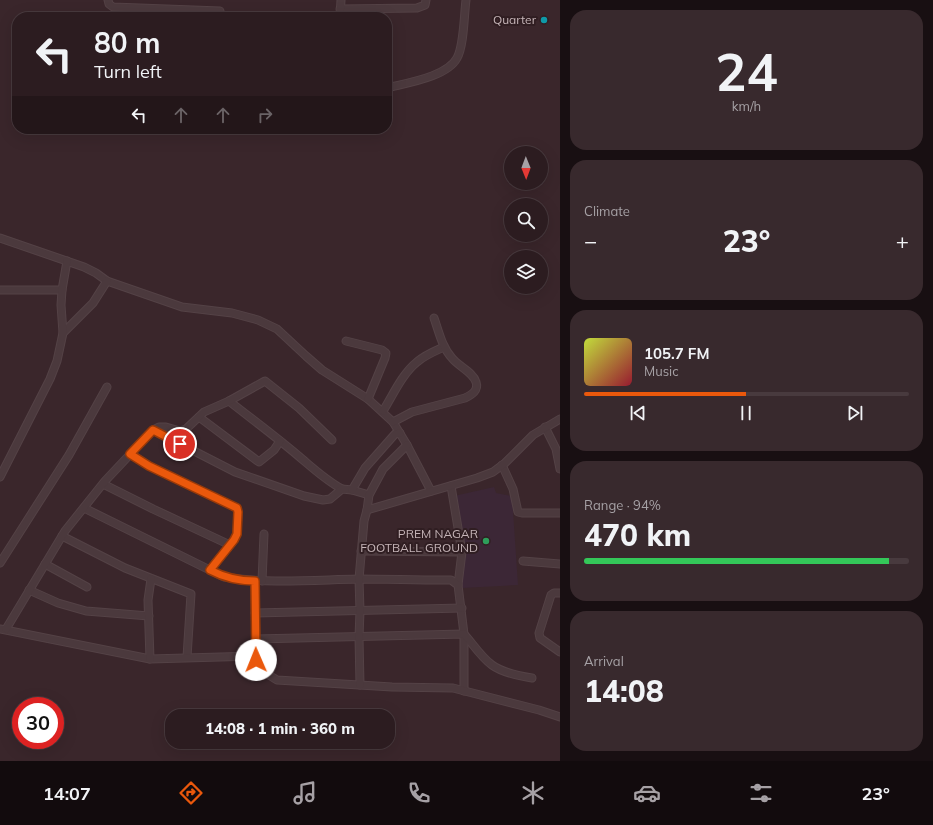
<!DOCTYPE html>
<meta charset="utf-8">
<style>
body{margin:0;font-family:Mulish,sans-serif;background:#38292d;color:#f1f3f6;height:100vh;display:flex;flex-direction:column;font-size:15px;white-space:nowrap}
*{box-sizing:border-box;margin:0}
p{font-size:13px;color:#a6a1a5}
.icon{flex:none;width:22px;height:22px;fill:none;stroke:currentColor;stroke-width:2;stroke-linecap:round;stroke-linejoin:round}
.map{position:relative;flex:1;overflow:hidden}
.drawer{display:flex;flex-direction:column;gap:10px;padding:10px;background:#180f12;width:373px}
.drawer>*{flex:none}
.top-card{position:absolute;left:12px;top:12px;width:380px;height:122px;border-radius:16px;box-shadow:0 4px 16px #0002,0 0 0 1px #483a3e;background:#2c1c20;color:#f1f3f6;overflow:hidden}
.needle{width:26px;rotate:179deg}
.buttons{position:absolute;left:504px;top:146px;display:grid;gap:8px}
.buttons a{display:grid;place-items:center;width:44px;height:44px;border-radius:50%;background:#2c1c20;box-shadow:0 4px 16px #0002,0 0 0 1px #483a3e;font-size:20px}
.speed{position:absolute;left:12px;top:697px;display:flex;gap:8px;font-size:20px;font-weight:700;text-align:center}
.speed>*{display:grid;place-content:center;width:52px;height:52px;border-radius:50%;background:#2c1c20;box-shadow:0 4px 16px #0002,0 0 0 1px #483a3e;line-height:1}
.speed .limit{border:6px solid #d22;background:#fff;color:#111}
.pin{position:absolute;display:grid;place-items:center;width:34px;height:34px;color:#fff;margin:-17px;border:2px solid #fff;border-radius:50%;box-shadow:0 1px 4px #0007}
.me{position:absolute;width:44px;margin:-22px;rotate:359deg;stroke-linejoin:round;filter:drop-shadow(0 0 3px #0008)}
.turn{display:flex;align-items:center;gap:14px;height:84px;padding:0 16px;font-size:18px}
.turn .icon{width:52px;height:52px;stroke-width:2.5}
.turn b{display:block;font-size:28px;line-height:34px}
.lanes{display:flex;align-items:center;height:38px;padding:0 16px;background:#0003;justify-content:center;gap:20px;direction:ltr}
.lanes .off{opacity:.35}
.big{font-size:30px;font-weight:800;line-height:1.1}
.drawer .widget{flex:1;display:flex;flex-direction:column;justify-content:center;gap:6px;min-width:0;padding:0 14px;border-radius:16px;background:#38292d}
.drawer .dial{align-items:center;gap:0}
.dial b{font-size:52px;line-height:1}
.song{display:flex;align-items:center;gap:12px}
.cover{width:48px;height:48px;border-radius:6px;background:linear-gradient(135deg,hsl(70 70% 55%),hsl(350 70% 35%))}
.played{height:4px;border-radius:2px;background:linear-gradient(90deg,#ea580c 50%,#483a3e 50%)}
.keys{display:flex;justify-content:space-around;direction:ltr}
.heat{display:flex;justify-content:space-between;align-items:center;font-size:22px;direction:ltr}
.charge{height:6px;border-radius:3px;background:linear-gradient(90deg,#34c759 94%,#483a3e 0)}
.trip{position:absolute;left:165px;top:709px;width:230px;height:40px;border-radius:16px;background:#2c1c20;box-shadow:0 4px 16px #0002,0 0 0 1px #483a3e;font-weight:800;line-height:40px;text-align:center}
.menu{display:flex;height:64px;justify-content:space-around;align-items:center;background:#120b0d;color:#a6a1a5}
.menu .icon{width:28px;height:28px}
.menu .on{color:#ea580c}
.menu b{font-size:18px;color:#f1f3f6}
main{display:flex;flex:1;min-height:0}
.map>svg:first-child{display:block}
.green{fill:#3c2736}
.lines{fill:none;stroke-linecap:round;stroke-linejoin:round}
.minor-casing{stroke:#544246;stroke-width:9}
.minor{stroke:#4b393d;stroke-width:7}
.route-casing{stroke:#983908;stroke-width:10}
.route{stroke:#ea580c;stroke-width:7}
.culture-dot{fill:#0f9aa8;stroke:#301e22;stroke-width:1.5}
.leisure-dot{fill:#2e9e5b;stroke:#301e22;stroke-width:1.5}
.labels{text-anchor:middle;stroke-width:4;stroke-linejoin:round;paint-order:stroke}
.poi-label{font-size:12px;fill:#c6b5b8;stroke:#301e22;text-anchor:end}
</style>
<main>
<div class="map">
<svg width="560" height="761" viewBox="0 0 560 761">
<rect width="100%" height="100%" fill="#3a262b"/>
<polygon class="green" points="494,487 496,493 512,496 518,585 462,588 454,496"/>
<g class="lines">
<g class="minor-casing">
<g id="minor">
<polyline points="108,0 109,4 113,7 220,11"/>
<polyline points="340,9 417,8 425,5 426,0"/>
<polyline points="340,17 341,0"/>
<path d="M387 88C406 83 447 77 457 58 464 46 464 15 466 0"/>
<polyline points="0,238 84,267 96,273 107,281 182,307 232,313 258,320 277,329 306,356 322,370 368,399 393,422 407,445 431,491"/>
<polyline points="0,290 62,290"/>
<polyline points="63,333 93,303 107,281"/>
<polyline points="346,341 382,350 386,353 385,358 368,399"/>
<path d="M229 401C253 420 279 439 302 459 315 470 327 481 342 489"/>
<path d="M383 411C393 395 402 374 417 362 425 355 435 351 444 347"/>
<polyline points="199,417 259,462 274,450 280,441"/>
<path d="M393 422 412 412 465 398C471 395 479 391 476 382 473 372 458 366 452 358 442 347 439 332 434 318"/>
<polyline points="545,427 556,449 560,469"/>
<polyline points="153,430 235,472 304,496 323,500 330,499 342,489 352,490 369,495"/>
<polyline points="131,454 149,466 237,508 238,512 237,534 234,540 210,570"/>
<polyline points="502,465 513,489 518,512 522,513 560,513"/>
<polyline points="0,477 50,379 57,361 63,333 61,305 62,290 67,261"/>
<polyline points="103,484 153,509 230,545"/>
<polyline points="451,486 462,552 458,585"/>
<polyline points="352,490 365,468 395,434 400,433"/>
<path d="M84 508 224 577C268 584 313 580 358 579 386 579 415 580 443 580H451L458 585 464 634V691"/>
<polyline points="367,510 477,478 493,472 505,463 533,435 560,419"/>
<polyline points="62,536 125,568 191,594 187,657"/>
<polyline points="361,551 462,552"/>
<polyline points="523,561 560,564"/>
<polyline points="0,563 69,455 107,387"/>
<polyline points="45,564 87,587"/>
<polyline points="255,581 256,660 264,672 277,680 392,687 453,688 539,710 560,717"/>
<polyline points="262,581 264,534"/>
<polyline points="29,590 58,603 86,611 149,616"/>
<polyline points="560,593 554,593 551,595 539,633 540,638 560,652"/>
<polyline points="255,613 462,608"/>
<polyline points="0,629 150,659 256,656"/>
<polyline points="6,629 65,531 105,481 153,430 159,427 166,427 180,431 186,429 204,412 229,401 265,381 299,408 332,440"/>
<path d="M256 639 464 634C473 644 481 657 492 665 503 673 519 676 532 678"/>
<polyline points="150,659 148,600 151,579"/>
<polyline points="360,685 359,637 360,611 359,579 364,521 367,510 369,495 383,469 407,445"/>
</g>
</g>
<use href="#minor" class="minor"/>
</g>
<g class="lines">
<g class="route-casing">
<path id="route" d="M180 444 153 430 130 454 149 466 237 508 238 512 237 534 234 540 210 570C225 578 239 581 255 581L256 660"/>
</g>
<use href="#route" class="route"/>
</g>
<circle class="culture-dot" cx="544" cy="20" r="4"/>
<circle class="leisure-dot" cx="486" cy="541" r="4"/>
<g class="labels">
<g class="poi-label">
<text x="536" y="24">Quarter</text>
<text x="478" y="538">PREM NAGAR<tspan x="478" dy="14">FOOTBALL GROUND</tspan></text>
</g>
</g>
</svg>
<div class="buttons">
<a><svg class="needle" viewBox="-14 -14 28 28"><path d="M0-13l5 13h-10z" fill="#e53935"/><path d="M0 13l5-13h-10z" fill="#a6a1a5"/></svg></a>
<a><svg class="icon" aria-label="search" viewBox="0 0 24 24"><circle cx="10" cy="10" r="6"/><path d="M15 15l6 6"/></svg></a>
<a><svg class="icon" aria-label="layers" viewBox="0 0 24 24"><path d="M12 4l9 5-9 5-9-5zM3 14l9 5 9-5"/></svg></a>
</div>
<div class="speed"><div class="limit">30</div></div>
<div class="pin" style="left:180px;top:444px;background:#d93025"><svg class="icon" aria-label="arrive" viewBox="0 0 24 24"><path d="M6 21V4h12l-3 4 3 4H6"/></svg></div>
<svg class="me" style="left:256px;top:660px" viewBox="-20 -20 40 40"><circle r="19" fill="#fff"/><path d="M0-13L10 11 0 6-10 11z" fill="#ea580c"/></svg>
<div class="trip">14:08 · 1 min · 360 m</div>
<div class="top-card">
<div class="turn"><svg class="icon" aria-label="left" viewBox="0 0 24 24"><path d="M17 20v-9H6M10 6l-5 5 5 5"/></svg><div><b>80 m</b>Turn left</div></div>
<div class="lanes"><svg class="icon" aria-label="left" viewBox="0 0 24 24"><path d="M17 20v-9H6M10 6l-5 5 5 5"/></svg><svg class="icon off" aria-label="ahead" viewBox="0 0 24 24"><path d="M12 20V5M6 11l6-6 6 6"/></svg><svg class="icon off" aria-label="ahead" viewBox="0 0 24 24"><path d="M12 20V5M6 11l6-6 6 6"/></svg><svg class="icon off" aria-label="right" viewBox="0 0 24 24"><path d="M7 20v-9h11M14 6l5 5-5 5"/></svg></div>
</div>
</div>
<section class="drawer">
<div class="widget dial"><b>24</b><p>km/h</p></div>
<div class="widget"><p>Climate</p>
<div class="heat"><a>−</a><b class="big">23°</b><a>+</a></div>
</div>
<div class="widget">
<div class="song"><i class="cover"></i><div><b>105.7 FM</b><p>Music</p></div></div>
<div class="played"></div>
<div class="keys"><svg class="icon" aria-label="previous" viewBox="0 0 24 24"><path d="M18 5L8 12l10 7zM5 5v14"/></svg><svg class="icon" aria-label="pause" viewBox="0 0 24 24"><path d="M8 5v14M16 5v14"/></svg><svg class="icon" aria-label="next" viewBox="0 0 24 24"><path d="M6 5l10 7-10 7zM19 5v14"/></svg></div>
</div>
<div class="widget"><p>Range · 94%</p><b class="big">470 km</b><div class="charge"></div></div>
<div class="widget"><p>Arrival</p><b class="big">14:08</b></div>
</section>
</main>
<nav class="menu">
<b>14:07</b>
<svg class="icon on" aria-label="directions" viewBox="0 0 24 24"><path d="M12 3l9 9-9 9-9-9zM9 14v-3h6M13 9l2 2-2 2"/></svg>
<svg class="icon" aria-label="music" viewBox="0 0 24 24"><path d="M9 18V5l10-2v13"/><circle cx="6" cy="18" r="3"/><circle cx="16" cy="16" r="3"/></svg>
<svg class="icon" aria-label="phone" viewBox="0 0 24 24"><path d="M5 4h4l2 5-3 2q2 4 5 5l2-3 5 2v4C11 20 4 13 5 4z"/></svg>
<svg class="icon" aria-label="climate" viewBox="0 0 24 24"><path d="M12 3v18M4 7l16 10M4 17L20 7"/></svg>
<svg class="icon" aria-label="car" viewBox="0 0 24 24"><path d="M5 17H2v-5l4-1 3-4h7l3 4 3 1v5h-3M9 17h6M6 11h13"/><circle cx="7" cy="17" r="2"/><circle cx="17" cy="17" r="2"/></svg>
<svg class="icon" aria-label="filters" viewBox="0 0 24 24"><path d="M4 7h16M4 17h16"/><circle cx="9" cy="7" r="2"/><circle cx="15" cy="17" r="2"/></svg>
<b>23°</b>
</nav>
